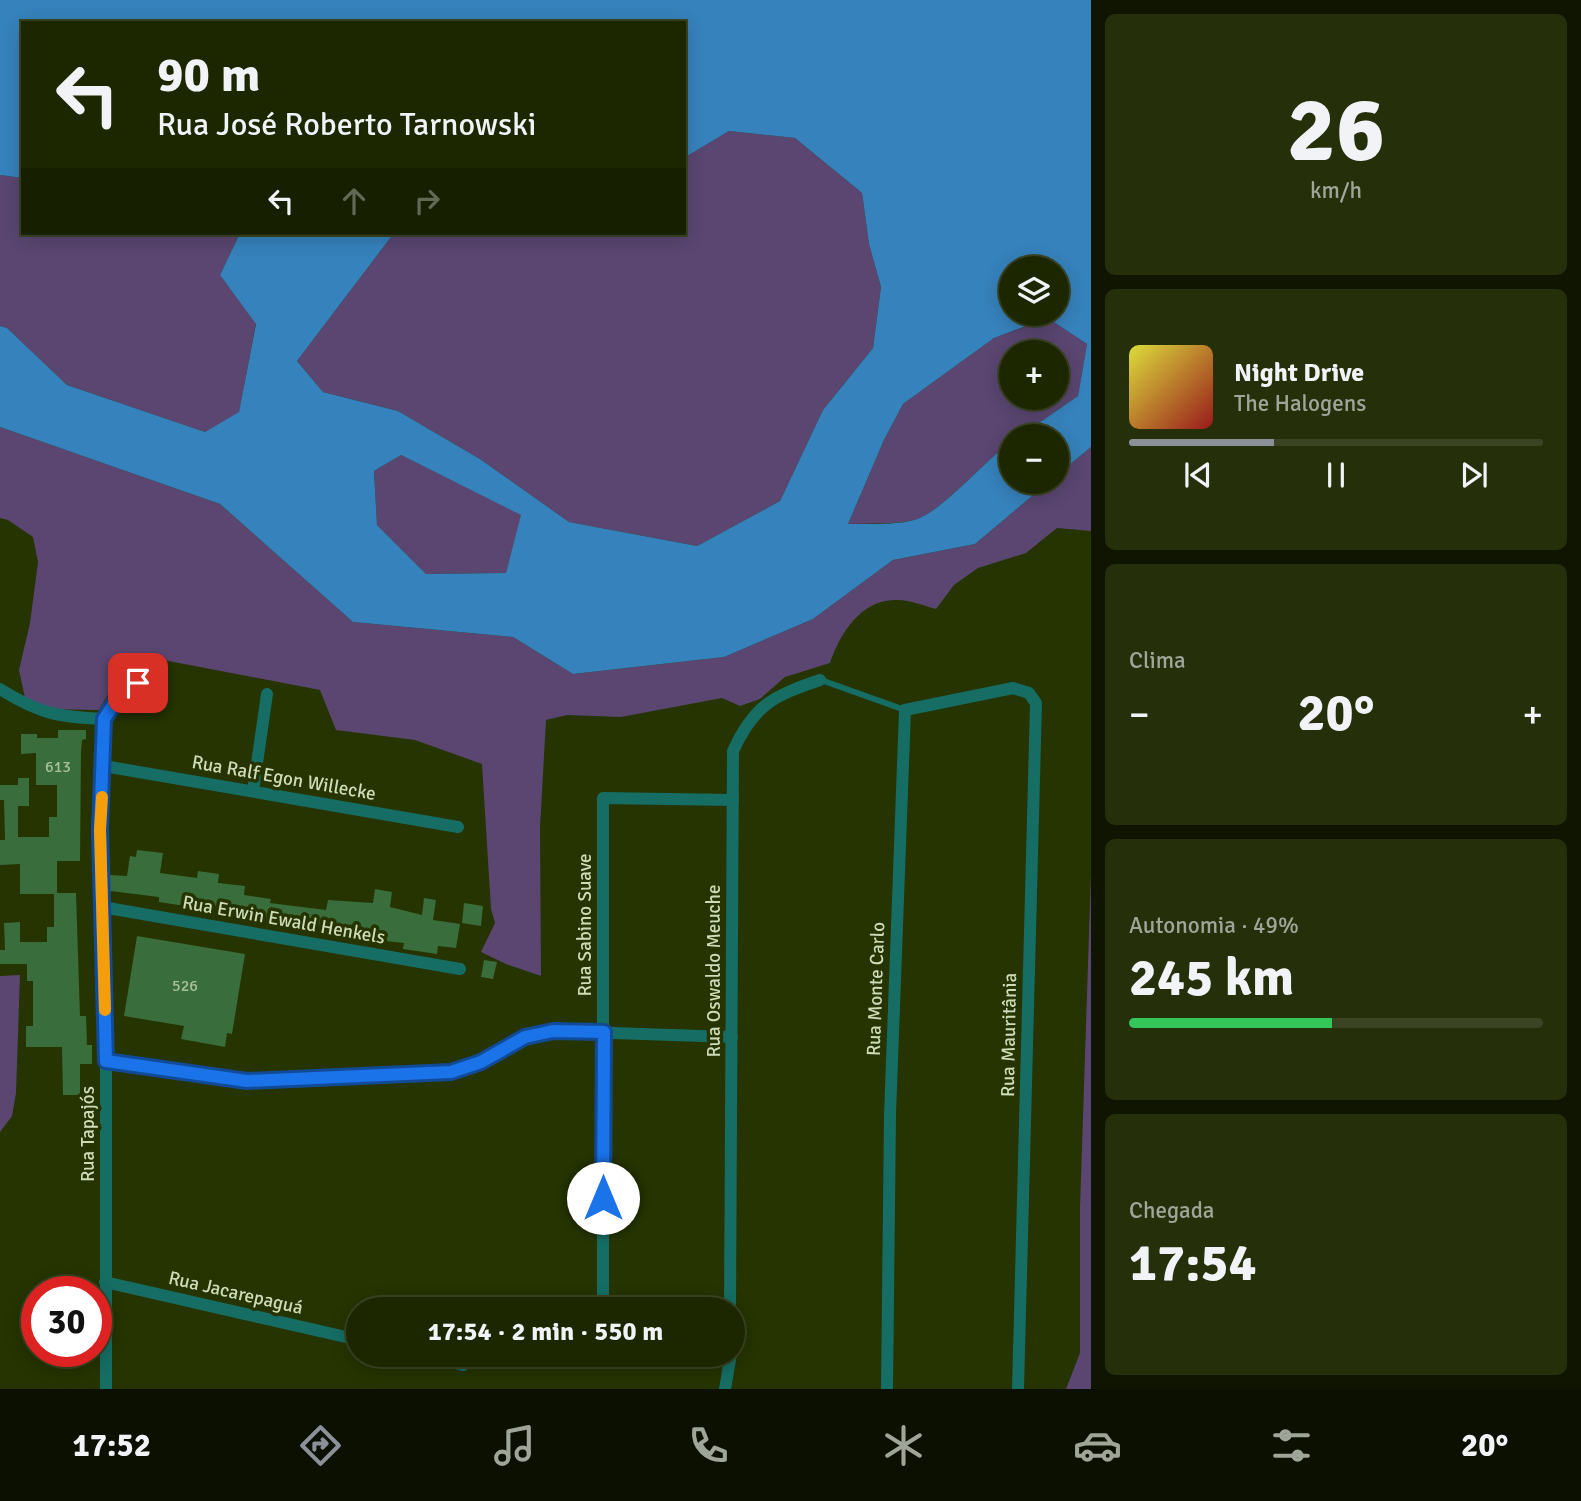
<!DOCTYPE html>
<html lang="pt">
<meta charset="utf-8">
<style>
body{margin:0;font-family:Signika,sans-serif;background:#252f0a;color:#f1f3f6;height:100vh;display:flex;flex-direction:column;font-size:26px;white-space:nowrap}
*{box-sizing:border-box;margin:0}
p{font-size:23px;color:#a0a599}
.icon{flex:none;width:38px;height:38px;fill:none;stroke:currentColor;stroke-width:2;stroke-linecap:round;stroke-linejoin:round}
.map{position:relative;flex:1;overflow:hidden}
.sheet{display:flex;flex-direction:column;gap:14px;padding:14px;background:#0f1500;width:490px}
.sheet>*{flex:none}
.guide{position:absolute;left:21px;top:21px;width:665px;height:214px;border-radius:0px;box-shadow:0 4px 18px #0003,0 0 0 2px #3a4422;background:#1c2700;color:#f1f3f6;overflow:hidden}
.controls{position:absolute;left:999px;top:256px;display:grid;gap:14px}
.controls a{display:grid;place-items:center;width:70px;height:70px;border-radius:50%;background:#1c2700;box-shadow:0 4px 18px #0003,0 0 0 2px #3a4422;font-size:35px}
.speed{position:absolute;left:21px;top:1276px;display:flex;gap:14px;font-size:35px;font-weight:700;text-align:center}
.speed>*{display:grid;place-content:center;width:91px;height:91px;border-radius:50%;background:#1c2700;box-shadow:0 4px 18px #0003,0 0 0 2px #3a4422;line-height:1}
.speed .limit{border:10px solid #d22;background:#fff;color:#111}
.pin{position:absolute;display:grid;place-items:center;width:60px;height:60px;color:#fff;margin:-30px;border-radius:14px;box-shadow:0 4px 10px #0006}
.me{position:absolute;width:77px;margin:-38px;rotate:0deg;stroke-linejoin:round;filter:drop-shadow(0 0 5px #0008)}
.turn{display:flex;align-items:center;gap:24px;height:147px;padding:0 21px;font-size:32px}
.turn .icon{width:91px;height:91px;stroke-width:2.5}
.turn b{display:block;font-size:49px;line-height:60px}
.lanes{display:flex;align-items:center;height:66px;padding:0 21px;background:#0003;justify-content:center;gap:35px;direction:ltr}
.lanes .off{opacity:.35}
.big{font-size:52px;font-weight:800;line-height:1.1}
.sheet .widget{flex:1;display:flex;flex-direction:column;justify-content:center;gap:10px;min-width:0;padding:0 24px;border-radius:10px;background:#252f0a}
.sheet .dial{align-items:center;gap:0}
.dial b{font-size:91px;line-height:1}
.song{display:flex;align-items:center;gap:21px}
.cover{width:84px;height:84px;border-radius:10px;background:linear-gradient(135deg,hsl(60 70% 55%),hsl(0 70% 35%))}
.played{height:7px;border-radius:4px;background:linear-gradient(90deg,#8c9099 35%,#3a4422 35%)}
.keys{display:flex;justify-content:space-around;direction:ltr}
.heat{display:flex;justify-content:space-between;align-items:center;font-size:38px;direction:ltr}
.charge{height:10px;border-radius:5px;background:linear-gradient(90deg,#34c759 49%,#3a4422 0)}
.trip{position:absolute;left:346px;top:1297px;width:399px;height:70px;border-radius:35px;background:#1c2700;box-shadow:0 4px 18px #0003,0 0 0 2px #3a4422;font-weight:800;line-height:70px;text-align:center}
.menu{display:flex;height:112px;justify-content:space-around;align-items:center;background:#0b1000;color:#a0a599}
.menu .icon{width:49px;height:49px}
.menu .selected{color:#8c9099}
.menu b{font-size:32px;color:#f1f3f6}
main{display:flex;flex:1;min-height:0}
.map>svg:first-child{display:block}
.green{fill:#5a4671;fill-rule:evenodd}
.water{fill:#3682bc;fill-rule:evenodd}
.building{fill:#396d3b}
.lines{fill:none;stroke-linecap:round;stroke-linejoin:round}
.lane{stroke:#156d64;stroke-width:6}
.street{stroke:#156d64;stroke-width:12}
.route-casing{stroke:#114b97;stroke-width:18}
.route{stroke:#1a73e8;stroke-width:12}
.slow{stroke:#f59e0b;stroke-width:12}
.labels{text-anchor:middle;stroke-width:7;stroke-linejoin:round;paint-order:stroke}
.number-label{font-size:16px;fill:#a9c09a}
.street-label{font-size:19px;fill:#cedbb9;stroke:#253400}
</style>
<main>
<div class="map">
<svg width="1091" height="1389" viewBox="0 0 1091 1389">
<rect width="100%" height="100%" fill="#253400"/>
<g class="green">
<polygon points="729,131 795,138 862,193 869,244 881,287 873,348 823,410 780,501 697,546 569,522 480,459 398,411 323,392 297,361 394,233 684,233 684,158"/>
<polygon points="0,175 23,178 23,233 240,233 220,275 256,323 239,413 205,432 67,385 7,328 0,326"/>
<path d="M1049 318 1087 344 1078 396 1020 436H1012L1011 442C985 460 941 513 914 520 894 525 868 523 848 524L884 440 903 404 994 338ZM1012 352H1057V397H1012Z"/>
<path d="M0 427 220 504 353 622 513 637 573 674 724 657 813 619 893 560 975 544 1050 481H1057V475L1091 447V531L1057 528 1026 553 978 568 954 585 936 609C924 606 910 600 898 600 862 598 840 633 830 663L785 677 760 699 740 706 722 698 621 717 567 715 546 720 540 828 541 976 506 964 481 952 495 923 491 909 482 764 415 740 336 730 320 690 132 654 99 710 43 709 25 698 19 670 30 623 38 562 33 537 8 520 0 518Z"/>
<polygon points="401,455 522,515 506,573 426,574 377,525 374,471"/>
<polygon points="1091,872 1091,1389 1066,1389 1080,1353 1080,1208"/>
<polygon points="20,975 16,1093 12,1116 0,1132 0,976"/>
</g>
<path class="water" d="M0 0H1091V447L1057 475V436H1020L1078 396 1087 344 1048 318 994 338 903 404 884 440 848 524C867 524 895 525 914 520 941 513 985 460 1011 442L1012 481H1050L975 544 893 560 813 619 724 657 573 674 513 637 353 622 220 504 0 427V326L7 328 67 385 205 432 239 412 256 324 220 275 240 233H394L297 361 323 392 398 411 480 459 569 522 697 546 780 501 823 410 873 348 881 287 869 244 862 193 795 138 729 131 684 158V23H23V178L0 175ZM1012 268H1057V313H1012ZM401 455 521 515 506 573 426 574 377 525 374 471Z"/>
<g class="building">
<polygon points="58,730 86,730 86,739 82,740 81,752 80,861 57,861 57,893 76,893 80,1016 86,1016 87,1045 92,1045 92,1064 80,1064 80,1095 63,1095 62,1047 26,1047 26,1026 33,1026 33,981 27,981 27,964 0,964 0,950 5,950 4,923 20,922 20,942 47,942 47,927 54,927 54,894 20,894 20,864 0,865 0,840 5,840 4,800 0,800 0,785 18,785 18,778 29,778 29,806 18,806 18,837 49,837 49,817 57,817 57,785 36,785 36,753 21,754 21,734 37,734 37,738 58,738"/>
<polygon points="137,850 163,853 160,873 197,878 198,871 219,874 218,883 245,886 244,895 271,899 270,903 326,910 328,900 373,903 375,889 392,892 390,907 422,915 424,898 436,900 433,920 460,924 456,948 438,946 437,954 403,949 404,943 349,937 324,932 324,928 217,912 218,906 185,902 185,906 159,902 159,897 110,891 110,875 127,876 130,856 136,857"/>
<polygon points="464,903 483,906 481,926 462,923"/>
<polygon points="137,936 245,954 232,1034 227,1033 225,1047 181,1039 184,1026 124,1016"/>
<polygon points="484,960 497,962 493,979 481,977"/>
</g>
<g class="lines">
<polyline class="lane" points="821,680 905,710"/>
<g class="street">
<path d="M0 689C40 714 58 717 104 719"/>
<polyline points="104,766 458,827"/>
<polyline points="253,791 267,694"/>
<polyline points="102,907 460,969"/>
<polyline points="106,1061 247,1081 451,1072 481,1062 525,1037 553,1031 732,1037"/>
<polyline points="105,1282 359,1340"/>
<polyline points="603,1309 603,798 733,800"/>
<path d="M730 1309 733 751C754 705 773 696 820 680"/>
<polyline points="420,1354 463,1365"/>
<polyline points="106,1389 106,1061 100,830 104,719 121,693 138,683"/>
<polyline points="725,1389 731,1354"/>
<polyline points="887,1389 890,1115 905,710 1013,688 1029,693 1036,703 1018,1389"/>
</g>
</g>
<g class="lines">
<g class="route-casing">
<polyline id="route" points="138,683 121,693 104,719 100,830 106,1061 247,1081 451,1072 481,1062 525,1037 553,1031 604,1032 603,1198"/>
</g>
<use href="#route" class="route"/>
<polyline class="slow" points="102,797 100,830 105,1010"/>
</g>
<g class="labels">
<g class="number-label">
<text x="58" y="772">613</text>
<text x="185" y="991">526</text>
</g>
<g class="street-label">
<text transform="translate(284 777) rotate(10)" y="7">Rua Ralf Egon Willecke</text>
<text transform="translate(284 919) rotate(10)" y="7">Rua Erwin Ewald Henkels</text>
<text transform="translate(584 925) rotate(-90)" y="7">Rua Sabino Suave</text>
<text transform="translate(713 971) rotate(-90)" y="7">Rua Oswaldo Meuche</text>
<text transform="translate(875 989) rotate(-88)" y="7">Rua Monte Carlo</text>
<text transform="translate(1008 1035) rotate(-89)" y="7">Rua Mauritânia</text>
<text transform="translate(87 1134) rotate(-90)" y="7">Rua Tapajós</text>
<text transform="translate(236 1292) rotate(13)" y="7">Rua Jacarepaguá</text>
</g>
</g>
</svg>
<div class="controls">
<a><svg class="icon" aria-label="layers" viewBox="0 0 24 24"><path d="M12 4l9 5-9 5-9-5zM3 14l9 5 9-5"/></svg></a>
<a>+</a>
<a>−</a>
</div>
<div class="speed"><div class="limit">30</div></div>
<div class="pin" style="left:138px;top:683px;background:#d93025"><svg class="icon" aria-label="arrive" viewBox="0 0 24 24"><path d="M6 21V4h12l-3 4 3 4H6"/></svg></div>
<svg class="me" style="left:603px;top:1198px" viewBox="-20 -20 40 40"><circle r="19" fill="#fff"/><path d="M0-13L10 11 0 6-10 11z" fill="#1a73e8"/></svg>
<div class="trip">17:54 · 2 min · 550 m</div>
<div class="guide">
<div class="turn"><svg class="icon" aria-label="left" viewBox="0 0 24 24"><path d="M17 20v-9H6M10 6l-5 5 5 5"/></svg><div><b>90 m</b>Rua José Roberto Tarnowski</div></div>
<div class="lanes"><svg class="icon" aria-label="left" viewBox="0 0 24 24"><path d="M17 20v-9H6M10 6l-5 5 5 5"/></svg><svg class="icon off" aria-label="ahead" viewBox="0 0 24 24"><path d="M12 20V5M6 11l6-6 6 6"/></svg><svg class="icon off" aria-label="right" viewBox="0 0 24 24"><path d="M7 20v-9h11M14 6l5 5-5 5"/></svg></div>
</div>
</div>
<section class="sheet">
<div class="widget dial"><b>26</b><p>km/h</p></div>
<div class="widget">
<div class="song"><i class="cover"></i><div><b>Night Drive</b><p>The Halogens</p></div></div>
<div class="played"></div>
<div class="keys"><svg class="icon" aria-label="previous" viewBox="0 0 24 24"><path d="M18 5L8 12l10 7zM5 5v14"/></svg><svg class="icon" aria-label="pause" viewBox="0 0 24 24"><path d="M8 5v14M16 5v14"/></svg><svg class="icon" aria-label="next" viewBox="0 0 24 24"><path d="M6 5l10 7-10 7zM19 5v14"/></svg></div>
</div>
<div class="widget"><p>Clima</p>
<div class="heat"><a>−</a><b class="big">20°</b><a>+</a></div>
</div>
<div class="widget"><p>Autonomia · 49%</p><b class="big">245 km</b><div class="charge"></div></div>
<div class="widget"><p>Chegada</p><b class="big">17:54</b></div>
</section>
</main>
<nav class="menu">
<b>17:52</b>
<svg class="icon selected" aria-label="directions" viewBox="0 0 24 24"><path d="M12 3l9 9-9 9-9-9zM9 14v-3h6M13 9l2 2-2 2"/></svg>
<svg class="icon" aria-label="music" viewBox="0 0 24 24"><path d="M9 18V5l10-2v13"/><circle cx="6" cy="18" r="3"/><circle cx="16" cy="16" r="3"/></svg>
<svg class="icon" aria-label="phone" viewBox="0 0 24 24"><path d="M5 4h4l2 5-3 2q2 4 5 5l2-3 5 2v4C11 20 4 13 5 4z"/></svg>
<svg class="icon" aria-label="climate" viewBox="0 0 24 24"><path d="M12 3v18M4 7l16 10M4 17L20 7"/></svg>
<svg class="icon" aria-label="car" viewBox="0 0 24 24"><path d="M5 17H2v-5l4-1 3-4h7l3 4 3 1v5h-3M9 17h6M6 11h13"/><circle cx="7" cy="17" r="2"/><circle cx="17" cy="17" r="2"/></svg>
<svg class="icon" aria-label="filters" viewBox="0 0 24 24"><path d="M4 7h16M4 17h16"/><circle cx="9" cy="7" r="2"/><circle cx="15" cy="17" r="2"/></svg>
<b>20°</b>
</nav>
